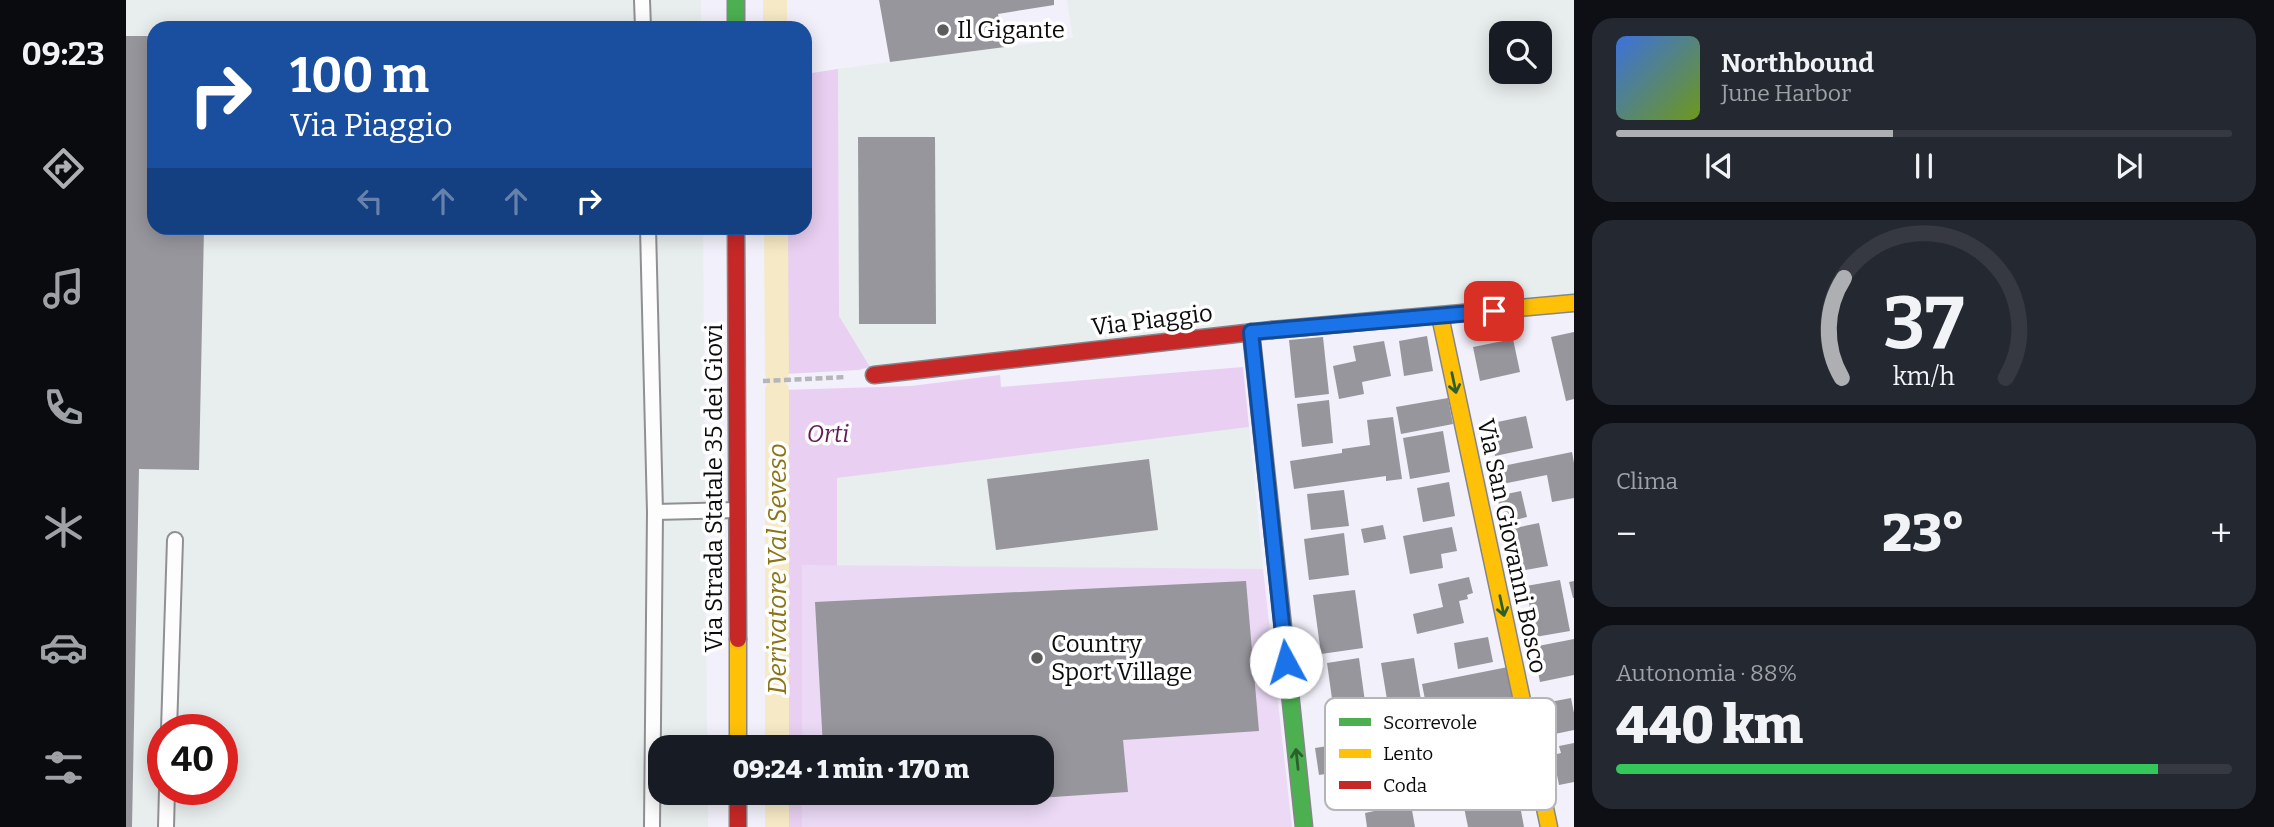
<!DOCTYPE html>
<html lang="it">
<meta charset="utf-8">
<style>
body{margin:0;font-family:Bitter,serif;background:#242831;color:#f1f3f6;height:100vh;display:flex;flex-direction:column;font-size:26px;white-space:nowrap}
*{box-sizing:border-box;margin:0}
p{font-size:23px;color:#9ea1a6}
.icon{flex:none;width:38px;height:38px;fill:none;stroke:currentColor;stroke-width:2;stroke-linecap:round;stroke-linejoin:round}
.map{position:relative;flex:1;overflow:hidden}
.panel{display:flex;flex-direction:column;gap:18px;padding:18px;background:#0d0f14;width:700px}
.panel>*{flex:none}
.hud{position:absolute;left:21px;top:21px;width:665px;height:214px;border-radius:21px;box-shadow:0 4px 18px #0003;background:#1a4fa0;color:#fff;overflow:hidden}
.tools{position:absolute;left:1363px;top:21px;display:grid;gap:14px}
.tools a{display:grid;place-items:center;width:63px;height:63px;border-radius:14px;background:#171b24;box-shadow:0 4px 18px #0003;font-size:35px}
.speed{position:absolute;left:21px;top:714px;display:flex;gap:14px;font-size:35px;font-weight:700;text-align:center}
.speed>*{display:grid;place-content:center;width:91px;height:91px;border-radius:50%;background:#171b24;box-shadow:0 4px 18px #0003;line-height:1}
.speed .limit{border:10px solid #d22;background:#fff;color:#111}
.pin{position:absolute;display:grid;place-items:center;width:60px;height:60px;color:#fff;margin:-30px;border-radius:14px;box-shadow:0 4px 10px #0006}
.me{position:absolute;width:77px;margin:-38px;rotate:354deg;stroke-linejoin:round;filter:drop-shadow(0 0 5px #0008)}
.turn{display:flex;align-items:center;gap:24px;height:147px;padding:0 28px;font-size:32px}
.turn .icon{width:91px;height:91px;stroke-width:2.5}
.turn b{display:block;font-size:49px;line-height:60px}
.lanes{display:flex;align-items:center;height:66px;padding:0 28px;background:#0003;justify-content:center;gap:35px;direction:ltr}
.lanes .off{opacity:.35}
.big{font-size:52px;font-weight:800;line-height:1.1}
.panel .tile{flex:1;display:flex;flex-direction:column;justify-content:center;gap:10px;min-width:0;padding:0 24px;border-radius:21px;background:#242831}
.panel .dial{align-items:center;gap:0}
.dial svg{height:182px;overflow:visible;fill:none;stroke:#363941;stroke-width:7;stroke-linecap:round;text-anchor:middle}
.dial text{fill:#f1f3f6;stroke:none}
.song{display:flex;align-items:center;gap:21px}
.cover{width:84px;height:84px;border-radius:10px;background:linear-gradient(135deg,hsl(220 70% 55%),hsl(80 70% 35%))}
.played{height:7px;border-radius:4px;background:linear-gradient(90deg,#aeafb2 45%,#363941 45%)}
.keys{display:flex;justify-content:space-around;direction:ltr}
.heat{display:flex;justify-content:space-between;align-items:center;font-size:38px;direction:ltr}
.charge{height:10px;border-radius:5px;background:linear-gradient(90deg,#34c759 88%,#363941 0)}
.trip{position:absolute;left:522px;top:735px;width:406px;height:70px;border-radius:21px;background:#171b24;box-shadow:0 4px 18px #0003;font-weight:800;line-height:70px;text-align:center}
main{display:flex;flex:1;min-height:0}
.tab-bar{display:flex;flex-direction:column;width:126px;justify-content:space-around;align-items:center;background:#090b0e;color:#9ea1a6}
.tab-bar .icon{width:49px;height:49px}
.tab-bar .on{color:#aeafb2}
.tab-bar b{font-size:32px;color:#f1f3f6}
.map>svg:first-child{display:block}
.industrial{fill:#e8eded;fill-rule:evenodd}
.green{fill:#e9cff1}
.pitch{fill:#ebd9f5}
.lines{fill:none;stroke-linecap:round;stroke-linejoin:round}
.canal{stroke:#f6e9c6;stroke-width:24}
.building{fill:#97969d}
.lane-casing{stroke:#908f93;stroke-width:18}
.fast-casing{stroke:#86858a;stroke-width:19}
.slow-casing{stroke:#86858a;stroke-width:19}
.jam-casing{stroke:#86858a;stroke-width:19}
.path{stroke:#b6b5b7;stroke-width:4.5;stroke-dasharray:7 3.5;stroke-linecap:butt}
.lane{stroke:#fdfdfe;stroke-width:14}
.fast{stroke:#4caf50;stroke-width:16}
.slow{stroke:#ffc107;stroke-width:16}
.jam{stroke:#c62828;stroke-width:16}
.oneway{stroke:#2c5e2e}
.route-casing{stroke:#114b97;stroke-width:18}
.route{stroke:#1a73e8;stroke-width:12}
.poi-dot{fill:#5c5c5f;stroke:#fff;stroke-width:2.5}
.labels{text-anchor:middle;stroke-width:7;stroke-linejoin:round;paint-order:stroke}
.poi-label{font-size:24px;fill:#0c0c0c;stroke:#fff;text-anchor:start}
.street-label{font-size:24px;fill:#0c0c0c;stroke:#fff}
.park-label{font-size:24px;font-style:italic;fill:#641c58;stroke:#fff}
.water-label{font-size:26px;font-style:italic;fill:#8b7413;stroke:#fff}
.key{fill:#fff;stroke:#b6b6b6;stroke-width:2}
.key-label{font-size:19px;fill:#0c0c0c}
</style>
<main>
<nav class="tab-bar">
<b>09:23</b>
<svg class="icon on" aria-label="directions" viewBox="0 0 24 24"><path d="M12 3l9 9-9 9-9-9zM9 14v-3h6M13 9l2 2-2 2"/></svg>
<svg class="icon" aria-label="music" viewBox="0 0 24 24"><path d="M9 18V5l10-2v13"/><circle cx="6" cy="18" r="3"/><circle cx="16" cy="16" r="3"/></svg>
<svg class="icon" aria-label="phone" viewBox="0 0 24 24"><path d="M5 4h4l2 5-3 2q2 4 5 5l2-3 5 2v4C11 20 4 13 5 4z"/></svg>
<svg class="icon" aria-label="climate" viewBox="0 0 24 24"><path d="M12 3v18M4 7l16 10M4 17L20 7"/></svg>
<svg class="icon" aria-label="car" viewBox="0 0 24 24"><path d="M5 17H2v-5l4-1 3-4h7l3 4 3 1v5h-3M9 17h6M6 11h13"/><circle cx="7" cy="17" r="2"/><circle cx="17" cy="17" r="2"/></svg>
<svg class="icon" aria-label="filters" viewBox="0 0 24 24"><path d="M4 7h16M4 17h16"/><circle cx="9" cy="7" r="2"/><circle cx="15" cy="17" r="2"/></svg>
</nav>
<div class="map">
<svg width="1448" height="827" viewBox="0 0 1448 827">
<rect width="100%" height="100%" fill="#f2f0fa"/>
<g class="industrial">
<path d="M0 0H575V28H28V228H577L581 747H534V793H582V827H0ZM37 730H96V789H37Z"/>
<path d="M941 0H1448V299L744 367 713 316 712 69 947 38ZM1376 33H1414V72H1376Z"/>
<polygon points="1123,427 1137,569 711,566 711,478"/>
</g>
<g class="green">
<polygon points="712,69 713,316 744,367 732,370 658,374 657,228 679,228 679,74"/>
<polygon points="1117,367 1123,427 711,478 711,566 676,566 676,747 656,747 657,390 785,386 874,375 875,387"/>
<rect x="656" y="793" width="20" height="34"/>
</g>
<polygon class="pitch" points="676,565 1137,569 1166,827 676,827 676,793 915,793 915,747 676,747"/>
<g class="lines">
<g class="canal">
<polyline points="649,0 649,28"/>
<polyline points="650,228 651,372"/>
<polyline points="651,391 651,747"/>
<polyline points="651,793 651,827"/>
</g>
</g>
<g class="building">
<polygon points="753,0 928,0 928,5 872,14 879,47 764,62"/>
<polygon points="0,36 28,36 28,228 78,228 73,470 13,469 6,827 0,827"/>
<polygon points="732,137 809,137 810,324 733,324"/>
<polygon points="1448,332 1448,399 1440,401 1425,337"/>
<polygon points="1301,336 1307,371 1278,376 1273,341"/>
<polygon points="1197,337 1203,394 1169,398 1163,340"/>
<polygon points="1387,339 1394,372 1354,381 1347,347"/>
<polygon points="1258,341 1265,376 1236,382 1238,394 1213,399 1207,366 1230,361 1227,346"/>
<polygon points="1322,398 1327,424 1275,434 1270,407"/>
<polygon points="1203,400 1207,443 1176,447 1171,404"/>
<polygon points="1400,416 1407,448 1369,456 1362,424"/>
<polygon points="1267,417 1276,479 1260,481 1260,476 1168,489 1164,461 1216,453 1216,449 1244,445 1241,420"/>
<polygon points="1317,431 1324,472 1284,479 1277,438"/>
<polygon points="1446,452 1448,463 1448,498 1426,502 1421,475 1366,486 1362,469"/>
<polygon points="1023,459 1032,530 870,550 861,479"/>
<polygon points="1323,482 1329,516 1297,522 1291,488"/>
<polygon points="1218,490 1223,526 1185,530 1181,494"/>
<polygon points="1395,491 1401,517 1377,523 1371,496"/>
<polygon points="1413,523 1422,566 1388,572 1379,530"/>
<polygon points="1257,525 1260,539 1238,543 1235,529"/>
<polygon points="1326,527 1331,551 1315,554 1317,568 1284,574 1277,536"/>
<polygon points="1218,533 1223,575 1183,580 1178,539"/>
<polygon points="1343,577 1347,593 1341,595 1342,599 1333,601 1338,623 1291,634 1287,614 1317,607 1312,584"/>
<polygon points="1434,580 1444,631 1409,637 1400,586"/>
<polygon points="1120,581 1133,731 997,740 1002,792 840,803 839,793 915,793 915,747 697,747 689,602"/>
<polygon points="1448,581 1448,598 1447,598 1443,582"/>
<polygon points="1229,590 1237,648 1195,654 1187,595"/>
<polygon points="1362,637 1367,662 1332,669 1328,643"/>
<polygon points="1448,639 1448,675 1414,682 1407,647"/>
<polygon points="1233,658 1239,702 1207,706 1201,663"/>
<polygon points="1288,658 1300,730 1280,733 1278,722 1265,724 1255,663"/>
<polygon points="1382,667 1403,776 1389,779 1398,827 1342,827 1334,788 1317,791 1308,748 1313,777 1281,782 1289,827 1241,827 1239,813 1253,810 1248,778 1254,777 1249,746 1306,736 1296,684"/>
<polygon points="1445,698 1448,713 1448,730 1419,736 1413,704"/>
<polygon points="1240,740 1244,767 1193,775 1189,748"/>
<polygon points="1448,743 1448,782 1433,785 1427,755 1435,753 1433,746"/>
</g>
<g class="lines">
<g class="lane-casing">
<g id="lane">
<polyline points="516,0 517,28"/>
<polyline points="522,228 529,512 526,827"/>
<polyline points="529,512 611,510"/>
<polyline points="43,730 49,540"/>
<polyline points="40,827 41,789"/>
</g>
</g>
<g class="fast-casing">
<g id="fast">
<polyline points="610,0 610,28"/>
<polyline points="1159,645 1178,827"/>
</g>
</g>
<g class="slow-casing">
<g id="slow">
<polyline points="1314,316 1423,827"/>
<polyline points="1146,330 1448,303"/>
<polyline points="1125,332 1159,645"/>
<polyline points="612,639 612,747"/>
</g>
</g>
<g class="jam-casing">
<g id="jam">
<polyline points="610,228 612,639"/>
<polyline points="748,375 1146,330"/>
<polyline points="612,793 612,827"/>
</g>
</g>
<polyline class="path" points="637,381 720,377"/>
<use href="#lane" class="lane"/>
<use href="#fast" class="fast"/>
<use href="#slow" class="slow"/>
<use href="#jam" class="jam"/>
</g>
<defs><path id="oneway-shaft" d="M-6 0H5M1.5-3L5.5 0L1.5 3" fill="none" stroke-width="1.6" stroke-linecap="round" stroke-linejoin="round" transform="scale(1.75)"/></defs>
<g class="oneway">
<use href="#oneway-shaft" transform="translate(1328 383) rotate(78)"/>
<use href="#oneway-shaft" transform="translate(1376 606) rotate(78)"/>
<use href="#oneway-shaft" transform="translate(1171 759) rotate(-96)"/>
</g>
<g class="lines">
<g class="route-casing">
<polyline id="route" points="1160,662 1125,332 1368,311"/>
</g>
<use href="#route" class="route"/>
</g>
<g class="poi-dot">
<circle cx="817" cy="30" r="7"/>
<circle cx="911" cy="658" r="7"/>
</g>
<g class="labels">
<g class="poi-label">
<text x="831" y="38">Il Gigante</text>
<text x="925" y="652">Country<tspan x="925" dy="28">Sport Village</tspan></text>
</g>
<g class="street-label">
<text transform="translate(1026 320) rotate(-7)" y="8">Via Piaggio</text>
<text transform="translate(588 488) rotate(-90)" y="8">Via Strada Statale 35 dei Giovi</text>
<text transform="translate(1386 546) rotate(78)" y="8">Via San Giovanni Bosco</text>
</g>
<g class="park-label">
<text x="702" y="442">Orti</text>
</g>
<g class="water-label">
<text transform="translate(651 569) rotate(-90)" y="9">Derivatore Val Seveso</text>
</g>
</g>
<rect x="1199" y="698" width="231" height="112" rx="10" class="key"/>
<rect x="1213" y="718" width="32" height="8" fill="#4caf50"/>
<rect x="1213" y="749" width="32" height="9" fill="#ffc107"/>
<rect x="1213" y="781" width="32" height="8" fill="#c62828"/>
<g class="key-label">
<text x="1257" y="729">Scorrevole</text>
<text x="1257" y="760">Lento</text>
<text x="1257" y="792">Coda</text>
</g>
</svg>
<div class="tools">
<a><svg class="icon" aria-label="search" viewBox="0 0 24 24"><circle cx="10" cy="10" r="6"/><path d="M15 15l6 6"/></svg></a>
</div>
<div class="speed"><div class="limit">40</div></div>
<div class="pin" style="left:1368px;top:311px;background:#d93025"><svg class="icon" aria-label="arrive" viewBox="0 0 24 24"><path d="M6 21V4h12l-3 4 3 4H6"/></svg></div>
<svg class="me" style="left:1160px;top:662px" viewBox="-20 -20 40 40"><circle r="19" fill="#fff"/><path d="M0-13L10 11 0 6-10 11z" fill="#1a73e8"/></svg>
<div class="trip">09:24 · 1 min · 170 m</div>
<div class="hud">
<div class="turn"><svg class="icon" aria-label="right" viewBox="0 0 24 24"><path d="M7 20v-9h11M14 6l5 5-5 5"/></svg><div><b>100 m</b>Via Piaggio</div></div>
<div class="lanes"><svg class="icon off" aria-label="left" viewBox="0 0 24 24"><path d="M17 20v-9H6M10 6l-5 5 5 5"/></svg><svg class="icon off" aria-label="ahead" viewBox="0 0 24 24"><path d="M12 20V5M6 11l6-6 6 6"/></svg><svg class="icon off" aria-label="ahead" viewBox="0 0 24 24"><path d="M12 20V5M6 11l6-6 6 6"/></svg><svg class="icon" aria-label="right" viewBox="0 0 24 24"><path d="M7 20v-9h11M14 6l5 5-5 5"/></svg></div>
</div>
</div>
<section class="panel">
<div class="tile">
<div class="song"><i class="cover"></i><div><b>Northbound</b><p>June Harbor</p></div></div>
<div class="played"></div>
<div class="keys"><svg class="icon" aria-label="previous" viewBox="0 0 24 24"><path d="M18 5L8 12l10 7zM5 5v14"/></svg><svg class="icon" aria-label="pause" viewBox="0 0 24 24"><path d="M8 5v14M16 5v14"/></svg><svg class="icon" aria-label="next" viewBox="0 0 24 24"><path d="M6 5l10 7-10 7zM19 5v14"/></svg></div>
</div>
<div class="tile dial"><svg viewBox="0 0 100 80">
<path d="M14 69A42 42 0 1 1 86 69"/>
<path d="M14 69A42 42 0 0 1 15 25" stroke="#aeafb2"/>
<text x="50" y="56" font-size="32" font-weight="700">37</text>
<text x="50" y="72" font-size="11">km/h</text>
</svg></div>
<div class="tile"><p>Clima</p>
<div class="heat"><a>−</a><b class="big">23°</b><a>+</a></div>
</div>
<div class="tile"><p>Autonomia · 88%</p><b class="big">440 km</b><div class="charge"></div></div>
</section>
</main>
